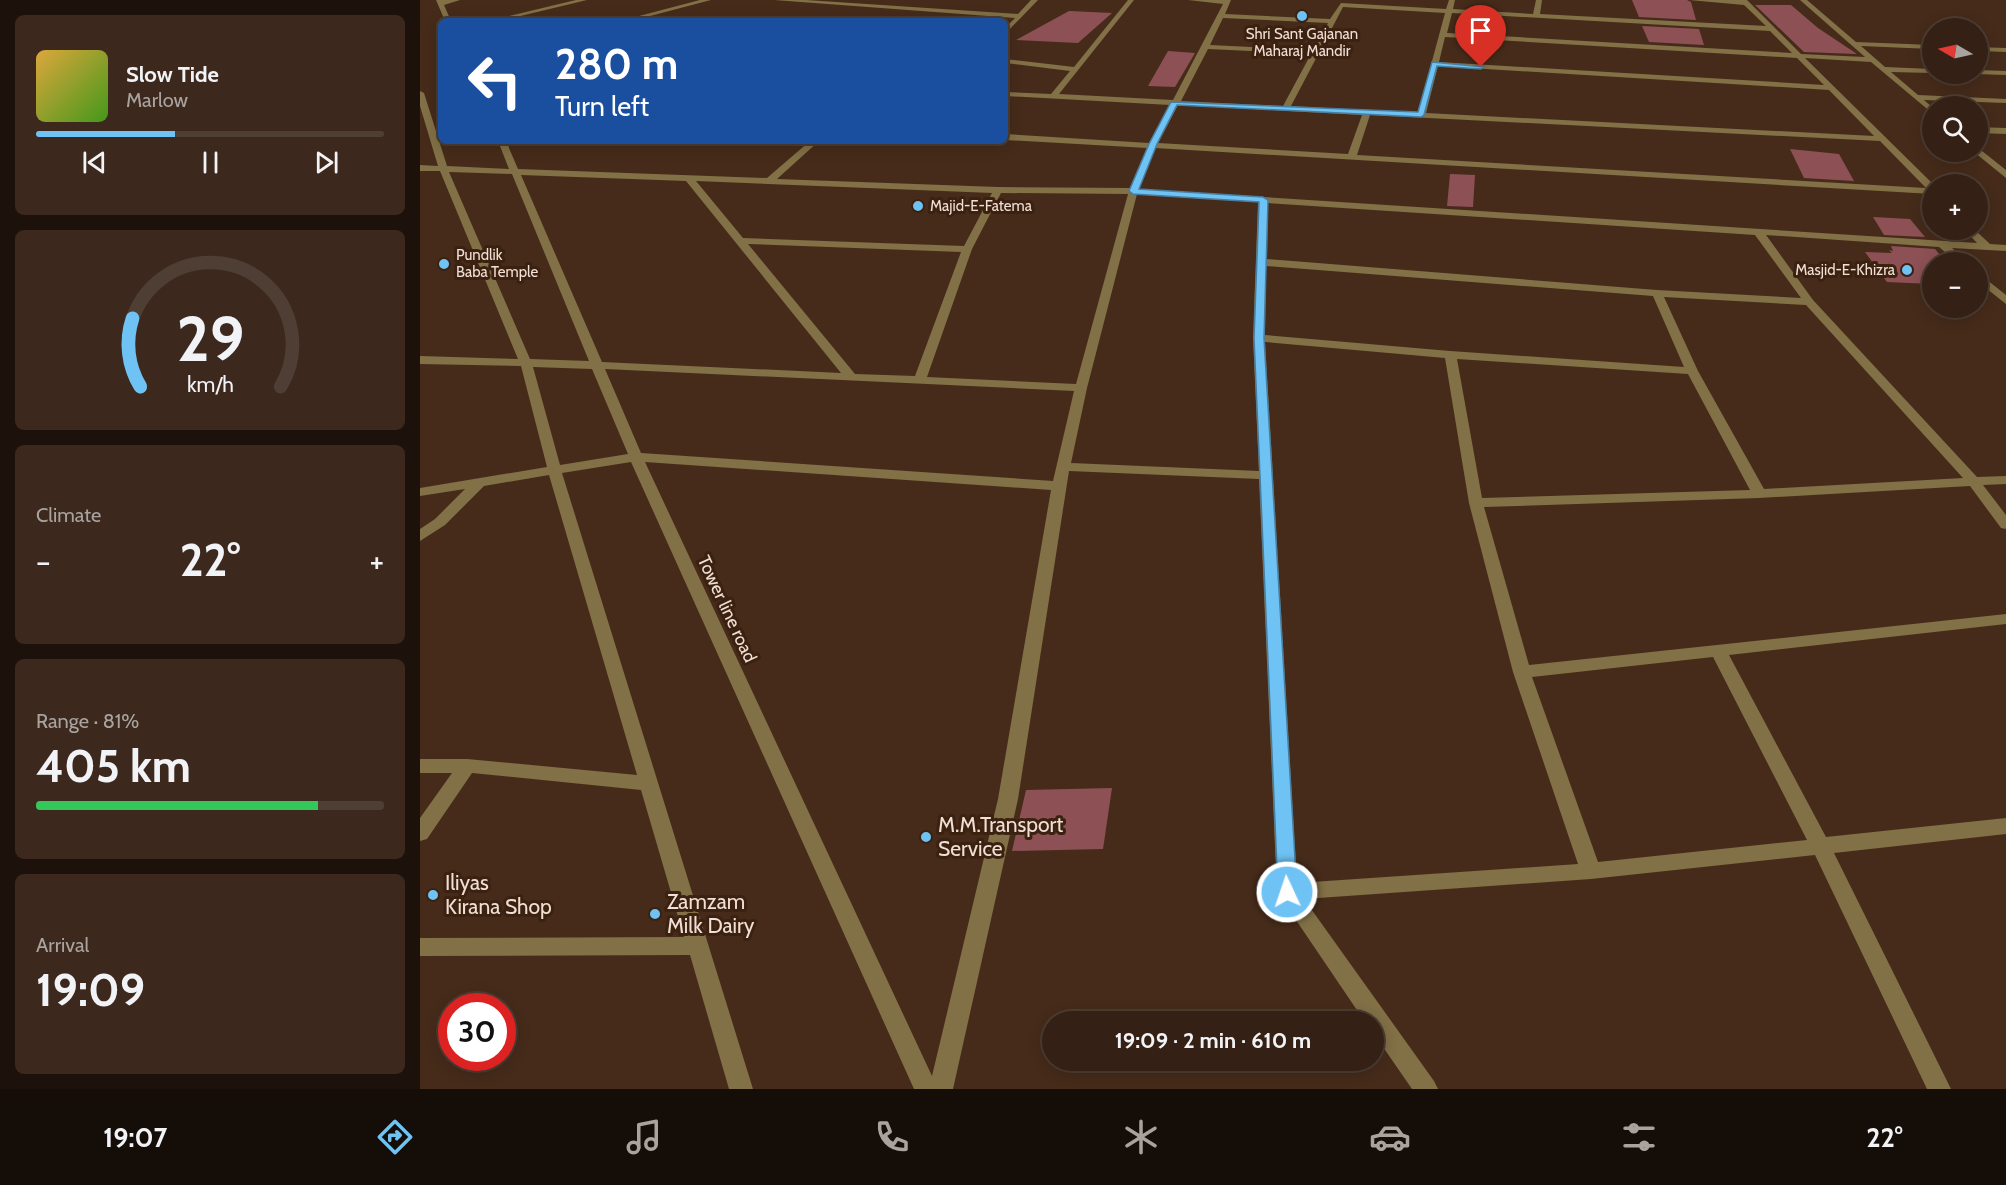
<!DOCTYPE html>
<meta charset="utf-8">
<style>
body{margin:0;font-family:Cabin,sans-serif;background:#3c281d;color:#f1f3f6;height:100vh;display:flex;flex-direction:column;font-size:22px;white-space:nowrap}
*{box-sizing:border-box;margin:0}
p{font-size:20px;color:#a9a3a0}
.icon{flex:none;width:33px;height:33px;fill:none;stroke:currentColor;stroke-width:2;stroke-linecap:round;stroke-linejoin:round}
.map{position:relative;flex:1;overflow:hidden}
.details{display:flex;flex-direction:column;gap:15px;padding:15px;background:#1d120b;width:420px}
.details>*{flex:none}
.guide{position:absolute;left:18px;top:18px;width:570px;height:126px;border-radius:9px;box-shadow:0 3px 15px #0003,0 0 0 2px #4e3e34;background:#1a4fa0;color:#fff;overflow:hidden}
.needle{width:39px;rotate:279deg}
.tools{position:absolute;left:1502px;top:18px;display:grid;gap:12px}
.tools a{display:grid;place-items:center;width:66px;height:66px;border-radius:50%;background:#342014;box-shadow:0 3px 15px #0003,0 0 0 2px #4e3e34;font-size:30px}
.speed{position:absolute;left:18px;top:993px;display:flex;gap:12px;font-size:30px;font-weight:700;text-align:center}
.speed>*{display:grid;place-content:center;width:78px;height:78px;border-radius:50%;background:#342014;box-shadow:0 3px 15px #0003,0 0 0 2px #4e3e34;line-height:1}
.speed .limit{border:9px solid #d22;background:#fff;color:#111}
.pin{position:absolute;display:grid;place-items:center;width:51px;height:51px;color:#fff;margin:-62px -26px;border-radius:50% 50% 50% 0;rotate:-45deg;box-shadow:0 0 6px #0007}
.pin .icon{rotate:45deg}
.me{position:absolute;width:66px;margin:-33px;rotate:357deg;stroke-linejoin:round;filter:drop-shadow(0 0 4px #0008)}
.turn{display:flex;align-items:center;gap:21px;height:126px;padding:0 18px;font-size:27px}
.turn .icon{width:78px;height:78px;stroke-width:2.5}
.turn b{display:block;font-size:42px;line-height:51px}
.big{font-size:45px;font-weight:700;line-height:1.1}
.details .widget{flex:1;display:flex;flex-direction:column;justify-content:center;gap:9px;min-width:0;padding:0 21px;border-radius:9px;background:#3c281d}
.details .dial{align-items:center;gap:0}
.dial svg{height:156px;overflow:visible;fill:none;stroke:#4e3e34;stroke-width:7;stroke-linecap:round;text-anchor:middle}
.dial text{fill:#f1f3f6;stroke:none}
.song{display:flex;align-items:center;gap:18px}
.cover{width:72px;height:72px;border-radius:9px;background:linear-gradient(135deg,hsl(40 70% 55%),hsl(100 70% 35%))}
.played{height:6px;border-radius:3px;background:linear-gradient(90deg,#6ec2f4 40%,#4e3e34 40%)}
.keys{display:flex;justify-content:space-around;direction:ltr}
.heat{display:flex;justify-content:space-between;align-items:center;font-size:33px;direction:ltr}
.charge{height:9px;border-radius:4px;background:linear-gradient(90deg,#34c759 81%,#4e3e34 0)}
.trip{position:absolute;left:622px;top:1011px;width:342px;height:60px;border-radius:30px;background:#342014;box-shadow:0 3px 15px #0003,0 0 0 2px #4e3e34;font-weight:700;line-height:60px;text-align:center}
.tab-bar{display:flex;height:96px;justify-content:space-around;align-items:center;background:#150d08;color:#a9a3a0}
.tab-bar .icon{width:42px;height:42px}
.tab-bar .active{color:#6ec2f4}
.tab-bar b{font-size:27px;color:#f1f3f6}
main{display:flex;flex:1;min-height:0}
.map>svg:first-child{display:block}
.building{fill:#8d5155}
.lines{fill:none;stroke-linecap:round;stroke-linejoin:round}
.minor{fill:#827046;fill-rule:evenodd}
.route{fill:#6ec2f4;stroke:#487e9f;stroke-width:1.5}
.poi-dot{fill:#6ec2f4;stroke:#3b2110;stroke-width:2}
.labels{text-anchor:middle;stroke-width:6;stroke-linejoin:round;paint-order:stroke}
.far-poi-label{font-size:15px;fill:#f1ded4;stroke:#3b2110;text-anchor:start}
.street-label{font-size:18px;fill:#f1ded4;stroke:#3b2110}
.near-poi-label{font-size:21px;fill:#f1ded4;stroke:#3b2110;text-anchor:start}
</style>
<main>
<section class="details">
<div class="widget">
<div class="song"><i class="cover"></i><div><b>Slow Tide</b><p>Marlow</p></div></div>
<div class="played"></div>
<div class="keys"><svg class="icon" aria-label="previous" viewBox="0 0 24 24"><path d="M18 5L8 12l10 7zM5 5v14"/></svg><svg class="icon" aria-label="pause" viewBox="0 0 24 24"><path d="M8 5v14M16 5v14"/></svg><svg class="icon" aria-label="next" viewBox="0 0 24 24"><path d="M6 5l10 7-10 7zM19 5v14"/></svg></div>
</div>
<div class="widget dial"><svg viewBox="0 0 100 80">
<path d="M14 69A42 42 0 1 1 86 69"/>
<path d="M14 69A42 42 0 0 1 10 34" stroke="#6ec2f4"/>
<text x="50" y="56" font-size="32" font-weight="700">29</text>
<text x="50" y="72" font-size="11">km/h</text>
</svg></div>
<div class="widget"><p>Climate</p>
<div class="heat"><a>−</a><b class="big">22°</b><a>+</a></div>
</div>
<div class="widget"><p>Range · 81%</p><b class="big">405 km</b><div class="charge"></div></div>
<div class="widget"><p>Arrival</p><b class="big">19:09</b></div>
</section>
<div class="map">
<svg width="1586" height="1089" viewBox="0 0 1586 1089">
<rect width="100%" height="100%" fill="#462b1a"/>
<g class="building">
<polygon points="1212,0 1267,0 1271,2 1276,20 1219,17"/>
<polygon points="1335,5 1371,5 1398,28 1437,54 1384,52"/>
<polygon points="649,11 692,13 658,43 596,40"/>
<polygon points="1222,26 1279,29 1284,45 1229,42"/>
<polygon points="748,51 775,53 755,87 728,86"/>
<polygon points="1370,149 1419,154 1434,181 1384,178"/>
<polygon points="1030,174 1055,175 1053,207 1027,206"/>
<polygon points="1453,217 1490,219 1505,237 1464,235"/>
<polygon points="1471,246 1515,249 1526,262 1512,262 1512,284 1467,282 1445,252 1472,253 1469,250 1473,251"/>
<polygon points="692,788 683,849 592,851 606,790"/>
</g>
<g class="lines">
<g class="minor">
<polygon points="16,0 40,0 24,5 31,21 25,21"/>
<polygon points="156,0 167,0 80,21 68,21"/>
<polygon points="280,0 291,0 211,21 200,21"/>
<polygon points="354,0 386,0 598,14 611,0 618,0 585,34 585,28 595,18"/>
<path d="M708 0H714L639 94 753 100 803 4 768 0H811L805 14 910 19 921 3 1026 9 1029 0H1035L1033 9 1113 14 1116 0H1122L1120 14 1346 26 1324 5 1269 0H1327L1381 54 1445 57 1380 0H1387L1436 42 1512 45V49L1441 46 1465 67 1512 69V73L1471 72 1498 95 1586 99V103L1504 100 1512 107V113L1451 62 1385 58 1513 184 1512 194 735 148 719 189 1557 243 1545 230H1555L1570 244 1586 245V251L1532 248 1548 262H1537L1519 247 1346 235 1393 300 1557 477 1586 476V484L1563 485 1586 515V529L1581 528 1550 486 1339 498 1064 507 1109 665 1586 614V624L1309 655 1406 837 1586 818V834L1414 853 1531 1089H1507L1395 855 1171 879 884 899 1014 1081 1018 1089H992L954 1034V1022H945L857 892 839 479 649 471 598 799 533 1089H494L211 462 142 473 333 1089H309L270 955 0 956V938L264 937 221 790 52 773 7 839 0 841V818L32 773H0V759H47L217 775 129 475 64 486 25 525 0 541V529L15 519 45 489 0 496V488L127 467 101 366 0 364V356L98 359 20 171H0V165L18 166 0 106V91L4 93 27 166 89 169 78 141H86L98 169 347 178 390 141H399L357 179 578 187 710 188 727 148 585 140V134L729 143 750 105 585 96V92L631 94 650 71 585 63V59L654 67ZM923 7 1025 13 998 113 871 106ZM1032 13 1350 31 1372 53 1027 33ZM803 18 908 23 894 50 790 45ZM1025 37 1377 58 1404 85 1019 62ZM788 49 891 54 863 106 761 101ZM1018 66 1409 90 1454 136 1006 113ZM758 105 942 115 928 154 738 143ZM950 115 1460 141 1506 188 937 155ZM29 172 92 174 169 361 110 359ZM101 175 266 181 421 373 182 362ZM276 181 572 193 544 246 323 238ZM581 193 708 194 656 384 507 377 552 249ZM717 194 838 202 833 338 839 471 651 463 667 388ZM848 203 1335 235 1381 298 1237 290 847 259ZM328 244 541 252 495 376 435 374ZM846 266 1233 296 1264 367 1030 351 845 335ZM1244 297 1386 305 1543 478 1344 489 1278 371ZM845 342 1025 358 1049 503 1093 672 1158 864 877 883ZM1037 359 1268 374 1330 490 1062 498ZM113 367 172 369 208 454 140 465ZM185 369 654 391 633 481 221 453ZM225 462 631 490 578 799 512 1076ZM1293 657 1387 840 1178 862 1112 677Z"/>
<polygon points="1557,47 1586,48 1586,52 1557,51"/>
<polygon points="1557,70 1586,71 1586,75 1554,74 1557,74"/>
<polygon points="1557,127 1586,128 1586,134 1557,133"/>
<polygon points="1557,147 1586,170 1586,178 1554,152 1557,152"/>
<polygon points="1557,272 1586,295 1586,304 1557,281"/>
</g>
</g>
<polygon class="route" points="1012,62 1064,67 1061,69 1017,66 1004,115 1001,117 757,105 737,144 719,189 843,197 848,200 844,338 877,892 874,897 867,899 861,897 858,892 834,338 839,202 713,194 709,191 729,144 751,102 998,112"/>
<g class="poi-dot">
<circle cx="882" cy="16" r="6"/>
<circle cx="498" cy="206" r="6"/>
<circle cx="24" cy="264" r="6"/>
<circle cx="1487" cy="270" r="6"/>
<circle cx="506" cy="837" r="6"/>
<circle cx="13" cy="895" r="6"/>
<circle cx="235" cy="914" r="6"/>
</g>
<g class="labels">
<g class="far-poi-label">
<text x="882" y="39" text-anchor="middle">Shri Sant Gajanan<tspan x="882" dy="17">Maharaj Mandir</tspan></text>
<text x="510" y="211">Majid-E-Fatema</text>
<text x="36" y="260">Pundlik<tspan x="36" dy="17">Baba Temple</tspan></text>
<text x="1475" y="275" text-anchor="end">Masjid-E-Khizra</text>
</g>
<g class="street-label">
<text transform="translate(307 609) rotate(65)" y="6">Tower line road</text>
</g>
<g class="near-poi-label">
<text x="518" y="832">M.M.Transport<tspan x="518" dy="24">Service</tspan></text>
<text x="25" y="890">Iliyas<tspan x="25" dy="24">Kirana Shop</tspan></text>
<text x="247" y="909">Zamzam<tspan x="247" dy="24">Milk Dairy</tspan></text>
</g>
</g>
</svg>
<div class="tools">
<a><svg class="needle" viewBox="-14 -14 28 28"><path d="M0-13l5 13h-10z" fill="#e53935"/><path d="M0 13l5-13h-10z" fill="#a9a3a0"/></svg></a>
<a><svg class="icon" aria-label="search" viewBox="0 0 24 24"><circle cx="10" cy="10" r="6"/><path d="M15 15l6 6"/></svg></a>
<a>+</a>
<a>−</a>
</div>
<div class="speed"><div class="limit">30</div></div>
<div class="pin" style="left:1061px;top:67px;background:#d93025"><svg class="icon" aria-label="arrive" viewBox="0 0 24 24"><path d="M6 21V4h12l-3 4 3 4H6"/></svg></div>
<svg class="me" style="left:867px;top:892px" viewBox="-20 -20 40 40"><circle r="17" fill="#6ec2f4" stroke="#fff" stroke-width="3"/><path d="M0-11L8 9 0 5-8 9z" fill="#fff"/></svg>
<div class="trip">19:09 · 2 min · 610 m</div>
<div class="guide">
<div class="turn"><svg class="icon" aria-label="left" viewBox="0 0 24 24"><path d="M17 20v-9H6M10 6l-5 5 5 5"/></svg><div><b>280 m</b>Turn left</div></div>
</div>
</div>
</main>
<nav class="tab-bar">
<b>19:07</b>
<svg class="icon active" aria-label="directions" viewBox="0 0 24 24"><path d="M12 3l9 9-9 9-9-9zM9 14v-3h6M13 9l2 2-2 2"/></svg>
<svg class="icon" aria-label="music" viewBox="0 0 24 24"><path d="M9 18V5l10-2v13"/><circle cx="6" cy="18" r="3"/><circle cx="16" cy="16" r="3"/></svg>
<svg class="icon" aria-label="phone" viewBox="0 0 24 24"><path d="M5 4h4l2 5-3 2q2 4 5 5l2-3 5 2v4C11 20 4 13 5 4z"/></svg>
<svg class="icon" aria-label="climate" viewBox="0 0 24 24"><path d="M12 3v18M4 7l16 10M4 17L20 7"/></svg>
<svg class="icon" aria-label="car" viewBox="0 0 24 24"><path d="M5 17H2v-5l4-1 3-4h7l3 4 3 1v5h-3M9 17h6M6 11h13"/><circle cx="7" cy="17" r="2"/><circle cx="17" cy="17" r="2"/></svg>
<svg class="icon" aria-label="filters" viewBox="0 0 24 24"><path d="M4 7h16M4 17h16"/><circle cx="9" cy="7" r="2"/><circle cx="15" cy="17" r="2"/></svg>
<b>22°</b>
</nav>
